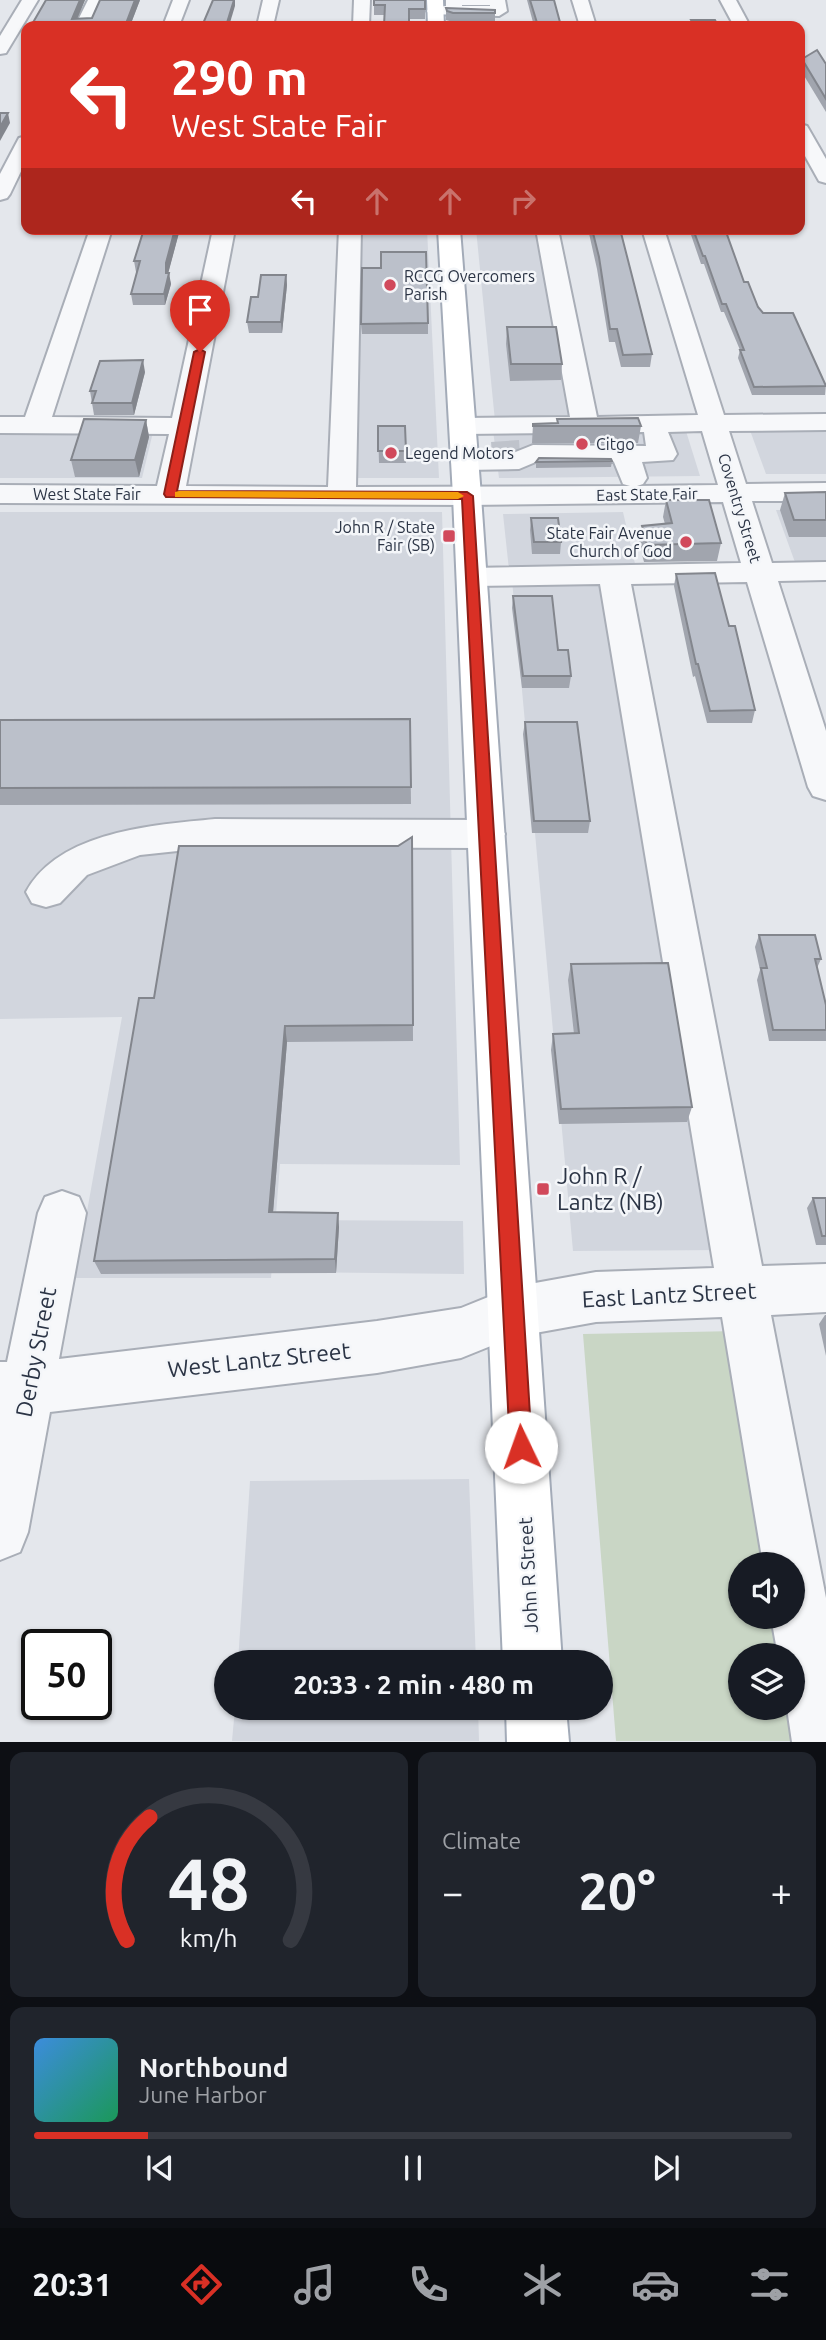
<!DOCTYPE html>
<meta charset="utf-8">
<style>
body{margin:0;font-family:Ubuntu,sans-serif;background:#20242c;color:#f1f3f6;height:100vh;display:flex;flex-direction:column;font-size:26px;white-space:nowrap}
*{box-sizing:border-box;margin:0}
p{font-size:23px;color:#9ea1a6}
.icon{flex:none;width:38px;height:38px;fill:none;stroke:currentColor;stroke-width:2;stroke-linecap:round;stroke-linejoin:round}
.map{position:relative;height:1742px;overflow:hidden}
.side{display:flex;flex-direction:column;gap:10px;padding:10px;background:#0d0f14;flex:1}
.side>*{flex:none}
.banner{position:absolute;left:21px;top:21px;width:784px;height:214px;border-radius:14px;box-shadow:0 2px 5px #0004;background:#d93025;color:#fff;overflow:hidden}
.controls{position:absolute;left:728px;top:1552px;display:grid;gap:14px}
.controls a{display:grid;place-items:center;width:77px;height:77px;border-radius:50%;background:#171b24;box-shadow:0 2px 5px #0004;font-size:35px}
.speed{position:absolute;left:21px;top:1629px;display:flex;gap:14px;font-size:35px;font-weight:700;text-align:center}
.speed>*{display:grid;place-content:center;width:91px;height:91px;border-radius:50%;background:#171b24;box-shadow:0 2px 5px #0004;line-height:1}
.speed .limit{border:4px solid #111;border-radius:10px;background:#fff;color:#111}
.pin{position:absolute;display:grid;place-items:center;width:60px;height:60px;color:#fff;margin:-72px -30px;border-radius:50% 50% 50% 0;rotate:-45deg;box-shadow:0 0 7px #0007}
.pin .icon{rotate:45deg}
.me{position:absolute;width:77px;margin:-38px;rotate:357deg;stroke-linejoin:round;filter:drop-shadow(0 0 5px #0008)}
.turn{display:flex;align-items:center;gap:24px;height:147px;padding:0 35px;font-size:32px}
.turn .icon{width:91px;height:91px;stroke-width:2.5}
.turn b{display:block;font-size:49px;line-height:60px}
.lanes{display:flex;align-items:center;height:66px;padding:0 35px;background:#0003;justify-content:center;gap:35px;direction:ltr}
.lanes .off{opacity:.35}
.big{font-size:52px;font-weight:700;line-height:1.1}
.side .tile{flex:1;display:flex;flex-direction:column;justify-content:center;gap:10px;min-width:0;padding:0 24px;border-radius:14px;background:#20242c}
.side .dial{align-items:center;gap:0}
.dial svg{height:182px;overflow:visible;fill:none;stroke:#363941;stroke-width:7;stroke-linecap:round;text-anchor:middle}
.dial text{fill:#f1f3f6;stroke:none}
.song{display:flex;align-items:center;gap:21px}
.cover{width:84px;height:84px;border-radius:10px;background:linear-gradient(135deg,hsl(210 70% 55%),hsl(150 70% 35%))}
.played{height:7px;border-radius:4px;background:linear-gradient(90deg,#d93025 15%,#363941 15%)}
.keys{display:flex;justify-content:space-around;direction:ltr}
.heat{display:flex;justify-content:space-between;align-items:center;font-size:38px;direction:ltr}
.side .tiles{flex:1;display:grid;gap:10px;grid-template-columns:1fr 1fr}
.tile:last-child{grid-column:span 2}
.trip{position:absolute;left:214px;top:1650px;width:399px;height:70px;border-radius:35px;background:#171b24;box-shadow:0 2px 5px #0004;font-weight:700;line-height:70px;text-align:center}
.menu{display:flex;height:112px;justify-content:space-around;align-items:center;background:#090b0e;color:#9ea1a6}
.menu .icon{width:49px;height:49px}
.menu .active{color:#d93025}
.menu b{font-size:32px;color:#f1f3f6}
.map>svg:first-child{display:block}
.built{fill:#d2d6de}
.green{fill:#c9d6c5;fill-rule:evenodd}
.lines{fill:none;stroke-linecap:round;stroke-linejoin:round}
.minor-tunnel{stroke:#bfc3cb;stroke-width:28;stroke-dasharray:28 14;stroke-linecap:butt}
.minor-casing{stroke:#a9aeb7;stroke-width:4}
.major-casing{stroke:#a3abb8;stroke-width:4}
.minor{fill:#f7f8fa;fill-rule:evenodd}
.major{fill:#fff;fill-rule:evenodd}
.wall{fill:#a1a5ae}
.shaded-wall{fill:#83868d}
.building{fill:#bbc0ca;stroke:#83868d;stroke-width:2}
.route{fill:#d93025;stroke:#8d1f18;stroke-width:2}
.slow{fill:#f59e0b}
.poi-dot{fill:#d1495b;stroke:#f4f6f9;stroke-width:2.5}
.labels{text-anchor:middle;stroke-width:5;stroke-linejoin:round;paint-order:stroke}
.far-poi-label{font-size:16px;fill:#2b3445;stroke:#f4f6f9;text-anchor:start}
.far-street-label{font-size:16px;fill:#2b3445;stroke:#f4f6f9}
.street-label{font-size:19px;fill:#2b3445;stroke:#f4f6f9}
.near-poi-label{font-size:23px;fill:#2b3445;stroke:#f4f6f9;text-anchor:start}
.near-street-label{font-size:23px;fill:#2b3445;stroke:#f4f6f9}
</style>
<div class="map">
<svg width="826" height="1742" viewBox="0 0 826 1742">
<rect width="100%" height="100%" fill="#e4e7ec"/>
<g class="built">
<polygon points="358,229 427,229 439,478 350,478"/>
<polygon points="476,229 543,229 578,420 495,421"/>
<polygon points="826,424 826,474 766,474 748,425"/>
<polygon points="154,428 142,478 0,478 0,429"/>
<polygon points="685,428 700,476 499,478 493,430"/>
<polygon points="776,510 826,510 826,565 796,565"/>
<polygon points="0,512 442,512 460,1165 280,1164 271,1278 75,1278 122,1017 0,1019"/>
<polygon points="623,512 636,568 509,570 503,514"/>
<polygon points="512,580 608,580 725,1250 573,1251"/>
<polygon points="291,1220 463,1221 464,1274 287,1272"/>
<polygon points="469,1479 476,1662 238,1662 250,1481"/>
<polygon points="235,1708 478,1708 479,1741 232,1741"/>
</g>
<path class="green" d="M738 1331 779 1564H740V1617H789L810 1741H616L583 1334ZM740 1656H793V1708H740Z"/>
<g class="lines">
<polyline class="minor-tunnel" points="505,441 506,455"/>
<g class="minor-casing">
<g id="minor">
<polygon points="22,0 38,0 6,53 0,54 0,36"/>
<polygon points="88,0 104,0 91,26 75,26"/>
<polygon points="173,0 189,0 179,26 163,26"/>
<polygon points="263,0 279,0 273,26 257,26"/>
<polygon points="354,0 370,0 369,26 353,26"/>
<path d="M446 0H505L507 11 499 16 429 14 427 11 429 8 446 6ZM462 5H490V6H462Z"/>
<polygon points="572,0 588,0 596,26 580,26"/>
<polygon points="720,0 736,0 750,26 734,26"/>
<polygon points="800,124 807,126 826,159 826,183 819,181 800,147"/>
<polygon points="26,136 26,161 10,194 7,198 0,200 0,174 19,138"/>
<path d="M90 229H112L52 417 172 418 213 229H235L186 486 328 487 339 229H361L356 487 630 486 623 484 614 462 538 461 519 469 465 470 455 468 451 462 455 456 513 453 533 445 646 446 644 432 463 434 454 432 450 426 454 420 463 418 570 417 536 229H558L597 417 698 415 642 229H664L724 415 826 414V430L729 431 746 484 826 483V501H752L772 563 826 562V580L778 581 826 731V800L813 796 808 787 747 582 631 584 762 1266 826 1264V1312L771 1315 826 1598V1742H792L787 1708H793V1656H778L771 1617H793V1564H763L722 1317 596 1322 513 1337 461 1358 377 1373 50 1412 28 1532 20 1552 0 1560V1362H7L38 1213 45 1197 62 1191 79 1197 86 1213 59 1359 377 1321 461 1308 513 1287 596 1272 714 1268 600 584 472 586 461 584 457 577 461 570 472 568 741 563 723 502 467 505 0 503V485L157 486 169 434 0 433V417H25ZM702 431 718 485 637 486 643 484 647 478 642 462 673 460 677 454 668 432Z"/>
<path d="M215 819 486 820 499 824 505 834 499 844 486 848 215 847 140 855 87 875 60 903 46 907 32 903 26 892C59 831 154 825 215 819Z"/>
</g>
</g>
<g class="major-casing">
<g id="major">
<polygon points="427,0 443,0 444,26 428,26"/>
<polygon points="438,229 460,229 481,496 562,1662 503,1662 453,496"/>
<polygon points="506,1708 566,1708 569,1742 507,1742"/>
</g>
</g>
<use href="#minor" class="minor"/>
<use href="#major" class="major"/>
</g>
<g class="wall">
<polygon points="46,0 85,0 77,19 92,18 140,0 130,26 31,26"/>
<polygon points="374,0 425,0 425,19 409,19 384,15 374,15"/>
<polygon points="527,0 554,0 561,26 534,26"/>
<polygon points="446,8 495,13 495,22 453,22 446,20"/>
<polygon points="802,59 826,64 826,112 800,69"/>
<polygon points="180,229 168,273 171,284 165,305 133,305 131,294 137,272 136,272 134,261"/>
<rect x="474" y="229" width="60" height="3"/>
<polygon points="588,229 620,229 652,354 650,367 621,367 615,342 609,342 597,269"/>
<polygon points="689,229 725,229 744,282 758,307 826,384 825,395 752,395 738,358 740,350 724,312 721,312 704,264 701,264"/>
<polygon points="286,275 287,285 282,333 249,333 247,322 258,297"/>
<polygon points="428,323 428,334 362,334 361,324"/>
<polygon points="507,327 562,364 561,380 510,381 506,344"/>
<polygon points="145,372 134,415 94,415 90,391"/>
<polygon points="557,419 641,426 638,443 532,443 533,424 557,423"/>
<polygon points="146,420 149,437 139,477 75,477 71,460"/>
<polygon points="378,426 406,451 406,463 379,463"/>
<polygon points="612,461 611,467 536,468 536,462"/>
<polygon points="826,492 826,537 789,537 780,510 785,493"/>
<polygon points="666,500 721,543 717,561 644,562 639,543 642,526 665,524 663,517"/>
<polygon points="531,518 561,542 560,554 532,554 530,530"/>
<polygon points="676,574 729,626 755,710 752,723 707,723 695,676 693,677 674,586"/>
<polygon points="513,596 558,650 571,676 569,688 522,688 512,608"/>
<polygon points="410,719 411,804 0,805 0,720"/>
<polygon points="525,722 590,821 588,833 532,833 523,734"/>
<polygon points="412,837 413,1041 287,1042 273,1212 339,1227 336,1273 101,1274 94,1261 154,998"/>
<polygon points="759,935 821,959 817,968 826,1005 826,1041 769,1041 757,980 760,970 755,947"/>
<polygon points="571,964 692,1107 687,1122 559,1124 551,1050 553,1034 574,1034 568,980"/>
<polygon points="813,1198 826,1198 826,1245 816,1245 807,1208"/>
<polygon points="825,1315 826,1315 826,1356 819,1324"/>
</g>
<g class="shaded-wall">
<polygon points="80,0 85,0 75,24 72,19"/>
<polygon points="135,0 140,0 130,26 125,26"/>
<polygon points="234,0 235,0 235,6 229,26 226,26"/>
<polygon points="8,113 10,123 0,141 0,127"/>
<polygon points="175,229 180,229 168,274 169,273 171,284 165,305 164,294 166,263"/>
<polygon points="286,275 287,285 282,333 281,322"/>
<polygon points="143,360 145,372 134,415 132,403"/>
<polygon points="146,420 149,437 139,477 135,460"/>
<polygon points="285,1026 287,1042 272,1225 269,1212"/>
<polygon points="338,1213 339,1227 336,1273 335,1259"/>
</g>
<g class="building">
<polygon points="46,0 80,0 72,19 92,18 100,0 135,0 125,26 104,26 105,24 57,24 56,26 31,26"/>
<polygon points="213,0 234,0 226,26 202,26"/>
<polygon points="374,0 425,0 425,9 409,9 409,26 384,26 385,5 374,5"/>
<polygon points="530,0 554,0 561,26 538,26"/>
<polygon points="446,8 495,10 495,13 453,13 447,11"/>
<polygon points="691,20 715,20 718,26 694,26"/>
<polygon points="817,50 826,64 826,99 802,59"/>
<polygon points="0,113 8,113 0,127"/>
<polygon points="144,229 175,229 166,263 166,273 169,273 164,294 131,294 140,261 134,261"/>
<polygon points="592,229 620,229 652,354 623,355 617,329 610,329 599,257"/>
<polygon points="693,229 725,229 744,282 748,282 758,307 763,313 793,313 826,386 754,387 740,350 744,350 726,304 722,304 705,256 703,256"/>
<polygon points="381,252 426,252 428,323 361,324 362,268 381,268"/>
<polygon points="261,275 286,275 281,322 247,322 251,297 258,297"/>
<polygon points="507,327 556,327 562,364 511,364"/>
<polygon points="143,360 132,403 92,403 96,391 90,391 100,361"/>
<polygon points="638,418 641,426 533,426 533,424 558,423 557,419"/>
<polygon points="84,419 146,420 135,460 71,460"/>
<polygon points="378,426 405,426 406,451 378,451"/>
<polygon points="539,458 611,459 612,461 536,462"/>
<polygon points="826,492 826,520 794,520 785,493"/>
<polygon points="666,500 709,500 721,543 647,545 642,526 672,523"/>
<polygon points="531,518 558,518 561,542 534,542"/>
<polygon points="715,573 729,626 735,626 755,710 710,711 698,664 696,664 676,574"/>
<polygon points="513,596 552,596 558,650 568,650 571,676 523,676"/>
<polygon points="410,719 411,787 0,788 0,720"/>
<polygon points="525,722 577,722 590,821 534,821"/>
<polygon points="412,837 413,1025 285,1026 269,1212 338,1213 335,1259 94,1261 139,998 154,998 179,846 398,846"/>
<polygon points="759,935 815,935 821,959 815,959 826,1005 826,1030 773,1030 761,968 767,968"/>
<polygon points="668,963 692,1107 561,1109 553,1034 579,1033 571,964"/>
<polygon points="813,1198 826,1198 826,1236 822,1236"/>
</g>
<polygon class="route" points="200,349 205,352 177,491 467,492 473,496 532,1447 529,1455 521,1458 513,1455 510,1447 462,499 166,497 164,494 194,352"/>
<polygon class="slow" points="179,491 458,492 464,496 458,499 175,497 175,492"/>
<g class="poi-dot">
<circle cx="390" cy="285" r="7"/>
<circle cx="582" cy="444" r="7"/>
<circle cx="391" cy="453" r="7"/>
<rect x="442" y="529" width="14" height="14" rx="3.5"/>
<circle cx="686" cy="542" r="7"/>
<rect x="536" y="1182" width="14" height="14" rx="3.5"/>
</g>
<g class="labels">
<g class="far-poi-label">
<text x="404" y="282">RCCG Overcomers<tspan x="404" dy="18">Parish</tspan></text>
<text x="596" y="450">Citgo</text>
<text x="405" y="459">Legend Motors</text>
<text x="435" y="533" text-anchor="end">John R / State<tspan x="435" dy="18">Fair (SB)</tspan></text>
<text x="672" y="539" text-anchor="end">State Fair Avenue<tspan x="672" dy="18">Church of God</tspan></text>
</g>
<g class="far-street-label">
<text x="87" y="500">West State Fair</text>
<text transform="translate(647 494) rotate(-1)" y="6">East State Fair</text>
<text transform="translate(740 508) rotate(73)" y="6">Coventry Street</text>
</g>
<g class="street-label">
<text transform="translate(528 1575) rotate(-93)" y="7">John R Street</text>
</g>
<g class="near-poi-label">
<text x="557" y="1184">John R /<tspan x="557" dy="26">Lantz (NB)</tspan></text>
</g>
<g class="near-street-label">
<text transform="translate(669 1295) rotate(-3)" y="8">East Lantz Street</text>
<text transform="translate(36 1352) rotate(-79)" y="8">Derby Street</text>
<text transform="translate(259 1360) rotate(-6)" y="8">West Lantz Street</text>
</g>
</g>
</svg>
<div class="controls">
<a><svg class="icon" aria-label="sound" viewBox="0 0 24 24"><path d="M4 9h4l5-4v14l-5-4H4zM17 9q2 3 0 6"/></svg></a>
<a><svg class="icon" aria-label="layers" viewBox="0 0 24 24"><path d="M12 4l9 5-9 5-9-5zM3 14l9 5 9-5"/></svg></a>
</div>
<div class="speed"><div class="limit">50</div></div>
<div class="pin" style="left:200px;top:352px;background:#d93025"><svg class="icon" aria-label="arrive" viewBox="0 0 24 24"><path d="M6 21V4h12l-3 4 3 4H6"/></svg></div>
<svg class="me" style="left:521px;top:1447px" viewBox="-20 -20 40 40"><circle r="19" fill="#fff"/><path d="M0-13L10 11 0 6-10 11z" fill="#d93025"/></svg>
<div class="trip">20:33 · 2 min · 480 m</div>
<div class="banner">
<div class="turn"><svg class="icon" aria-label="left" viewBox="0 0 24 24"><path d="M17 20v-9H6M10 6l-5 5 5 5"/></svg><div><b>290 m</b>West State Fair</div></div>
<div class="lanes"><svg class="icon" aria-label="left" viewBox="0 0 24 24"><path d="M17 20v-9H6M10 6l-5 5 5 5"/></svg><svg class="icon off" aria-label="ahead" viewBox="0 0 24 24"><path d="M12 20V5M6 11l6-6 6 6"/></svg><svg class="icon off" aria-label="ahead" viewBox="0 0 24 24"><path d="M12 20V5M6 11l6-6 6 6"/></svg><svg class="icon off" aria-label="right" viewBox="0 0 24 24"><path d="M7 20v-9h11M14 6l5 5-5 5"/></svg></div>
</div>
</div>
<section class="side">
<div class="tiles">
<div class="tile dial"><svg viewBox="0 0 100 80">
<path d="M14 69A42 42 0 1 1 86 69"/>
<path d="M14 69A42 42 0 0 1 24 15" stroke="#d93025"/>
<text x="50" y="56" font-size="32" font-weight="700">48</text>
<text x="50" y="72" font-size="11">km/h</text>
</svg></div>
<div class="tile"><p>Climate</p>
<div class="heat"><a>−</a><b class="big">20°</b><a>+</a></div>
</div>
<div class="tile">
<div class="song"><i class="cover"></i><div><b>Northbound</b><p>June Harbor</p></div></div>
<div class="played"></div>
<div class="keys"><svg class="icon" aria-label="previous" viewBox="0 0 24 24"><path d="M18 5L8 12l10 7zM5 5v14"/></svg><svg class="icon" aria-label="pause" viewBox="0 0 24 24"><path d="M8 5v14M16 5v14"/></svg><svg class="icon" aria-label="next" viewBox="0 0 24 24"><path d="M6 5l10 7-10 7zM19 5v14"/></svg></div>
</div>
</div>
</section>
<nav class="menu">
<b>20:31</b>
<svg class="icon active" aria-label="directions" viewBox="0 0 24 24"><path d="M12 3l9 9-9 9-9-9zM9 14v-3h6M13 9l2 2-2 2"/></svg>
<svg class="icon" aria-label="music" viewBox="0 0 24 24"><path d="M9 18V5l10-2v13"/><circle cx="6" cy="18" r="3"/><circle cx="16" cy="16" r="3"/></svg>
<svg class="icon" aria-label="phone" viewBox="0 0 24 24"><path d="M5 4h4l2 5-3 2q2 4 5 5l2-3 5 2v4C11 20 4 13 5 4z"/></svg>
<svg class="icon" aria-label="climate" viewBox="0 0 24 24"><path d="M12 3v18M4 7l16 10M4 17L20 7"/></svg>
<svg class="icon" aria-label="car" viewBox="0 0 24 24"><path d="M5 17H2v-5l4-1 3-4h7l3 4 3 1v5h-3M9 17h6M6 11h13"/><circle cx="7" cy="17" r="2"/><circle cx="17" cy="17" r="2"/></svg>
<svg class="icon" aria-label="filters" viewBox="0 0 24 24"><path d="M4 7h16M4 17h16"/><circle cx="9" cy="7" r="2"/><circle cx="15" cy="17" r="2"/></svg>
</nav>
